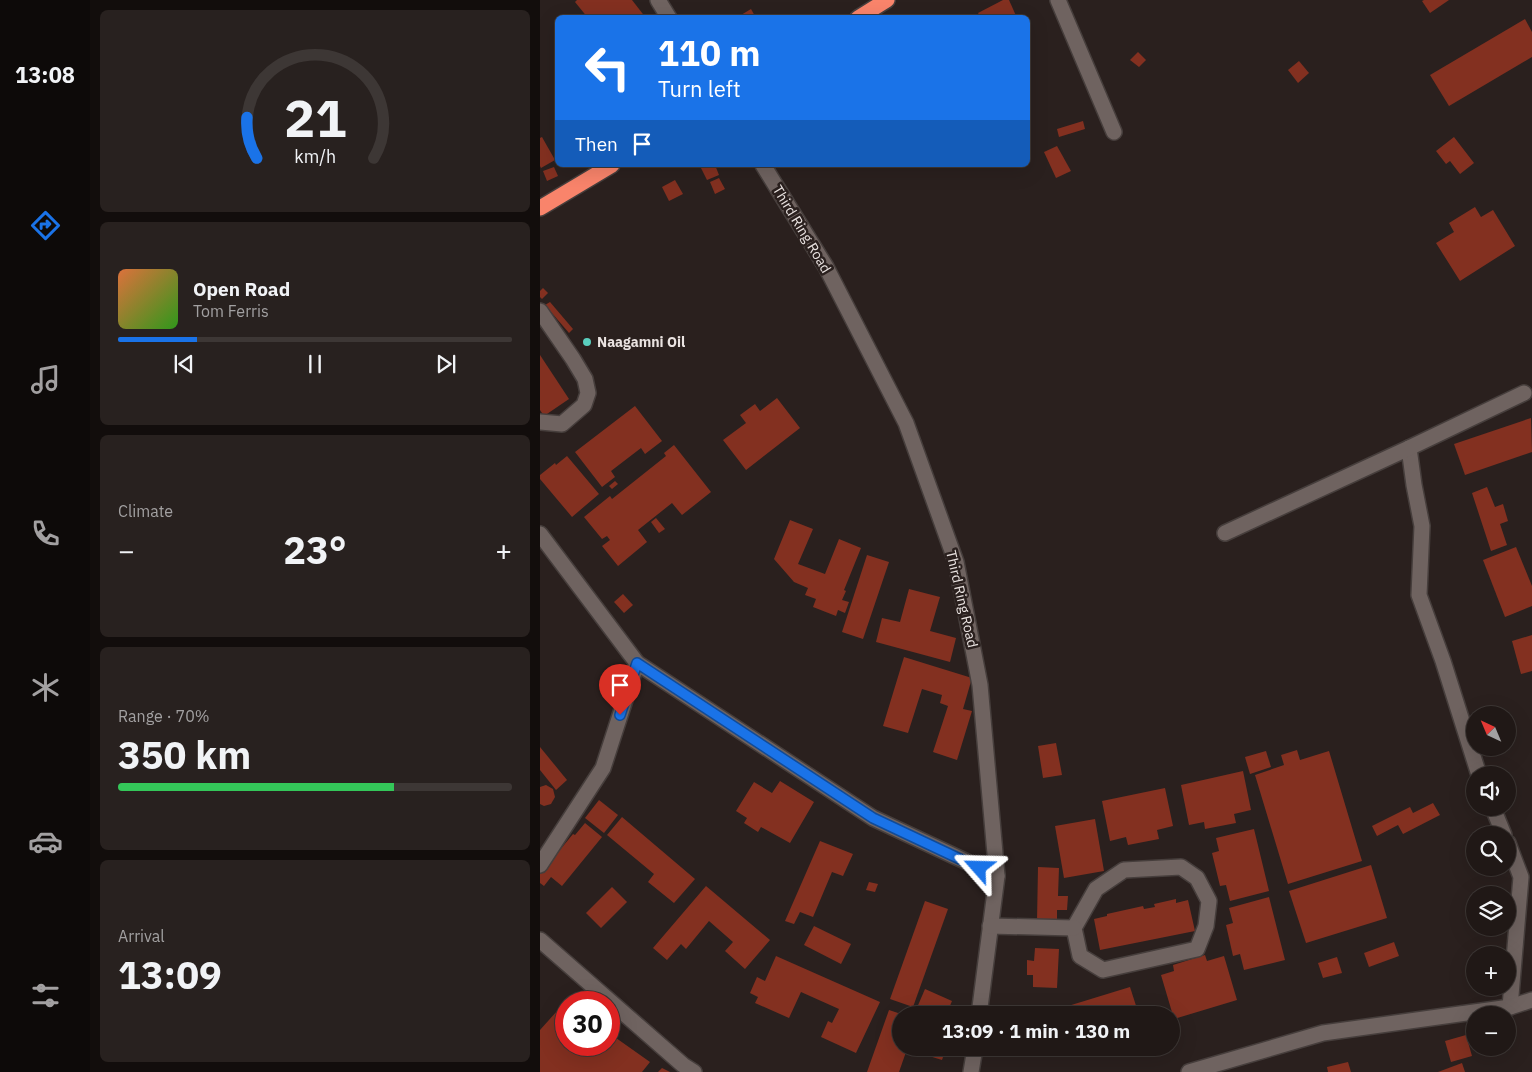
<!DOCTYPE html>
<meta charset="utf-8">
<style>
body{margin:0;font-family:"IBM Plex Sans",sans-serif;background:#28211f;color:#f1f3f6;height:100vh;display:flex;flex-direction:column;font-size:19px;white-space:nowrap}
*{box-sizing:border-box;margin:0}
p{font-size:16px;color:#a2a0a1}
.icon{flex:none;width:28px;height:28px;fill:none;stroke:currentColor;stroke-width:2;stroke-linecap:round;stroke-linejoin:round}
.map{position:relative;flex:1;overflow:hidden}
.drawer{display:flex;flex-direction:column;gap:10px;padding:10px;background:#120d0c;width:450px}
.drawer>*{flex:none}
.hud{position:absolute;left:15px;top:15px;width:475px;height:152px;border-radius:8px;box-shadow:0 5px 20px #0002,0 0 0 1px #3d3735;background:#1a73e8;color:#fff;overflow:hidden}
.needle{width:32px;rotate:316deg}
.controls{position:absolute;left:926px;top:706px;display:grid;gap:10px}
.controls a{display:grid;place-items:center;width:50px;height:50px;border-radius:50%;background:#201816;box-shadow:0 5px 20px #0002,0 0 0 1px #3d3735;font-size:25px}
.speed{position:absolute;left:15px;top:991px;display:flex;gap:10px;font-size:25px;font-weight:700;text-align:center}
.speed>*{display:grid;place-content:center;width:65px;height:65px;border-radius:50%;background:#201816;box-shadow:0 5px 20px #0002,0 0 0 1px #3d3735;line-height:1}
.speed .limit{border:8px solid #d22;background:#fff;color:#111}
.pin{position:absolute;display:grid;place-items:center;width:42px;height:42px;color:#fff;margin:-51px -21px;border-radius:50% 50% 50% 0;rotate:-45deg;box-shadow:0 0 5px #0007}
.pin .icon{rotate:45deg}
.me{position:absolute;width:55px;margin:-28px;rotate:295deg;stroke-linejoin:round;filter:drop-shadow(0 0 4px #0008)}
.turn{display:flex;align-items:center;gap:18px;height:105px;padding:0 20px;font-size:22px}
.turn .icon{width:65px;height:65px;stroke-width:2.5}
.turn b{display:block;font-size:35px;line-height:42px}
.then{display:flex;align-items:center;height:48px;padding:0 20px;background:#0003;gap:10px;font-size:19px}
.big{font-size:38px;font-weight:700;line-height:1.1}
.drawer .tile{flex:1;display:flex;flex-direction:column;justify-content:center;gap:8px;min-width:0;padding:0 18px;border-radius:8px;background:#28211f}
.drawer .dial{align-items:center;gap:0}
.dial svg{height:130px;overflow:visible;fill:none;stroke:#3d3735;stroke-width:7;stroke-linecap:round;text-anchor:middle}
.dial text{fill:#f1f3f6;stroke:none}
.song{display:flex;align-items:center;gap:15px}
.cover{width:60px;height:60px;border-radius:8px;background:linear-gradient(135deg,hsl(20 70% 55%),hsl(110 70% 35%))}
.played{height:5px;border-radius:2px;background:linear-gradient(90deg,#1a73e8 20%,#3d3735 20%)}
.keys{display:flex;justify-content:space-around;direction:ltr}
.heat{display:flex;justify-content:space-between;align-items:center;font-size:28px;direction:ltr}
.charge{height:8px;border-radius:4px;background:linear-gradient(90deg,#34c759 70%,#3d3735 0)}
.trip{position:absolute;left:352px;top:1006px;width:288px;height:50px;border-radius:25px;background:#201816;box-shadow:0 5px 20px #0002,0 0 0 1px #3d3735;font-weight:700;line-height:50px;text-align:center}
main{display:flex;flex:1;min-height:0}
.tabs{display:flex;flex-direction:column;width:90px;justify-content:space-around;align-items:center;background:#0d0a09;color:#a2a0a1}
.tabs .icon{width:35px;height:35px}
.tabs .current{color:#1a73e8}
.tabs b{font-size:22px;color:#f1f3f6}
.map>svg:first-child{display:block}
.building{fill:#833020}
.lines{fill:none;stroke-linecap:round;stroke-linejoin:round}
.minor-casing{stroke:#463e3c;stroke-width:18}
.highway-casing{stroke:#463e3c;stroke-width:18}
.minor{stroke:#6f6360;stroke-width:15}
.highway{stroke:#f9846b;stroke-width:15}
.route-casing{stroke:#114b97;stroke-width:12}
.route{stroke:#1a73e8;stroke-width:9}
.poi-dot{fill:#5acebe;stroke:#2a201e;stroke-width:2}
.labels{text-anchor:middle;stroke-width:5;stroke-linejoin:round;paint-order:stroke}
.street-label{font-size:14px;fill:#eae3e1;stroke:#2a201e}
.poi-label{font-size:14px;font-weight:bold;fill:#eae3e1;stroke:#2a201e;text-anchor:start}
</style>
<main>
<nav class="tabs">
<b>13:08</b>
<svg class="icon current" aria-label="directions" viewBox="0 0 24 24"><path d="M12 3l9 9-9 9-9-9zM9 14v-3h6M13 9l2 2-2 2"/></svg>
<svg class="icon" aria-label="music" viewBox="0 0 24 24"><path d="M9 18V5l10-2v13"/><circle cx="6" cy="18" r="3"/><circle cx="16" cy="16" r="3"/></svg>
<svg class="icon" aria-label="phone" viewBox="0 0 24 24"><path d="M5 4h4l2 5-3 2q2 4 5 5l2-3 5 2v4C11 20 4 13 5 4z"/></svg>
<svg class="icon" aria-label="climate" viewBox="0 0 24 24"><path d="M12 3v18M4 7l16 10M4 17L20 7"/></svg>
<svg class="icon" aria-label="car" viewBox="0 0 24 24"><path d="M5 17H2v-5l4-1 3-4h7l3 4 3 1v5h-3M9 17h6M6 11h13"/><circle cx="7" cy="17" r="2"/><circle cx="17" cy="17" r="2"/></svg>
<svg class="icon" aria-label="filters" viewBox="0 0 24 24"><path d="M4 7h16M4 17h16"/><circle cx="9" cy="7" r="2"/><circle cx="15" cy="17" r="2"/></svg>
</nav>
<section class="drawer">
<div class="tile dial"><svg viewBox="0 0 100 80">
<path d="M14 69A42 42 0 1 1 86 69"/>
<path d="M14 69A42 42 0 0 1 8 44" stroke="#1a73e8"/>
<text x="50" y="56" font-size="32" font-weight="700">21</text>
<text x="50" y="72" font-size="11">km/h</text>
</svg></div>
<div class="tile">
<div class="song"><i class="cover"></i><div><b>Open Road</b><p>Tom Ferris</p></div></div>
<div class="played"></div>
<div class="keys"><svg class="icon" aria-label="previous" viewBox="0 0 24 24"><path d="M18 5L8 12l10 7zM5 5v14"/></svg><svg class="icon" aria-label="pause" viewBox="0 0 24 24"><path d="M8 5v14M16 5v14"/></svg><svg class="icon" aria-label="next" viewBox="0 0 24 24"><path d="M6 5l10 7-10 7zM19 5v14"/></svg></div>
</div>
<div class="tile"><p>Climate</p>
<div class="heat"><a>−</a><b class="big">23°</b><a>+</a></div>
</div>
<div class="tile"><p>Range · 70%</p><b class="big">350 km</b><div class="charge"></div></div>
<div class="tile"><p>Arrival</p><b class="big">13:09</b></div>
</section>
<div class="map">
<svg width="992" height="1072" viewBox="0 0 992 1072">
<rect width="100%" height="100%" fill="#2a201e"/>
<g class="building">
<polygon points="37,0 92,0 106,18 48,18 35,2"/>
<polygon points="463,0 469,0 477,18 441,18 438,13"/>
<polygon points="884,0 909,0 890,13 882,1"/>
<polygon points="211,9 216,18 196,18"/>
<polygon points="985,19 992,32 992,57 909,106 890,75"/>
<polygon points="598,52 606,60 599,67 590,60"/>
<polygon points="759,61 769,73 758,83 748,70"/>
<polygon points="543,121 545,129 519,137 517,129"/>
<polygon points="2,137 15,160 1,168 0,166 0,138"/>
<polygon points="914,137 934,163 920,174 910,161 906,164 896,151"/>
<polygon points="517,146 531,171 516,178 504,152"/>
<polygon points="162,165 175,165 179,175 167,180 160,166"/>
<polygon points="14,167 18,176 7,181 3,171"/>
<polygon points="179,178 185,189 175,194 170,182"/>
<polygon points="135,180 143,194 129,201 122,187"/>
<polygon points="935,207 941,217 953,210 975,246 920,281 896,243 914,232 909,223"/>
<polygon points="3,288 8,293 2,299 0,297 0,291"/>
<polygon points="10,302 33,329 29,333 5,305"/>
<polygon points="0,355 29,399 4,416 0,410"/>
<polygon points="237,398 260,428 206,470 183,440 206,423 200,415 215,404 220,411"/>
<polygon points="95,406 122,441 105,454 101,448 71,471 75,477 62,487 35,452"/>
<polygon points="991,418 992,452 925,475 914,444"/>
<polygon points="134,445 171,492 142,515 132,503 98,530 107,542 78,566 62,546 70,540 67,536 62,539 44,517 70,496 72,499 126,456 124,453"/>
<polygon points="27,456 59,494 32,517 0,479 0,475 15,463 16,465"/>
<polygon points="75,481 78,484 72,489 69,486"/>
<polygon points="947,487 955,507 963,504 968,521 960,524 967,545 951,551 932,493"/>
<polygon points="116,518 125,529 119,533 111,522"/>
<polygon points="250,520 273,529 258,564 285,574 299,539 321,548 304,590 306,591 302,600 309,602 305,613 298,610 296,616 273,607 276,599 265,595 268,588 254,582 234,559"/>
<polygon points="976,547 992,586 992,606 965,617 943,560"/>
<polygon points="327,555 349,562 323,639 302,632"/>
<polygon points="369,589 400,597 390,631 416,638 410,662 336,642 342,618 360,622"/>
<polygon points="83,594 93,605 84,613 74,602"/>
<polygon points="992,635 992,671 981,674 972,641"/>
<polygon points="364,657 432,678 423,709 432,711 417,760 393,752 408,706 400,703 402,695 382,689 368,733 343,726"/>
<polygon points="516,743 522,775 503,778 498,746"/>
<polygon points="0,747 27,780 16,790 0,770"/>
<polygon points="757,750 760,760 789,751 822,861 748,884 715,775 744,765 741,755"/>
<polygon points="726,751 731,767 710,774 705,757"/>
<polygon points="703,771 711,810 694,814 696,823 665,829 664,822 649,825 641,785"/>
<polygon points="240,781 274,802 250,843 221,827 218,832 204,823 207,818 196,811 214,782 232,793"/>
<polygon points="6,785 13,789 15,797 11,804 4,806 0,804 0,787"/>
<polygon points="625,788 633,826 617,830 619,839 588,845 586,837 570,841 562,801"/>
<polygon points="59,800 78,815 64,833 45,818"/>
<polygon points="893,803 900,815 863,834 858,825 837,836 832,826 870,807 873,813"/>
<polygon points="82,817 155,879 134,903 108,882 114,874 67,835"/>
<polygon points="555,819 564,871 524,878 515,826"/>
<polygon points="45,823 62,837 22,886 11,877 4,886 0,883 0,874 33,834 35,835"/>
<polygon points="714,829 729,891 690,901 686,885 680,886 672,853 679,851 676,838"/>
<polygon points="280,841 313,854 303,876 292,872 273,917 260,912 254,924 245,921"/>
<polygon points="831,865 847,918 766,943 749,891"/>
<polygon points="498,867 519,868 518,896 528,896 527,910 517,910 517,921 497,921"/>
<polygon points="329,882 338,884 335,892 326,890"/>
<polygon points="166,886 230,940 205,969 185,951 193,942 169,921 146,949 141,944 127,960 113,948"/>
<polygon points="72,887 87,902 61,928 46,913"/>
<polygon points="729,897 745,960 704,970 700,954 693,956 686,925 693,923 689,908"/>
<polygon points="636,899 636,903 648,900 655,931 560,950 554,919 567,916 567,914 603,906 604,909 615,907 614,904"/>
<polygon points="385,901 408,909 373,1007 350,999"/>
<polygon points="274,926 311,944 301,964 264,945"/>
<polygon points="854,942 859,956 829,967 824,953"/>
<polygon points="495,948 519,949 517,988 493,987 493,975 487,975 487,960 494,961"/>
<polygon points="665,955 667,961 684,956 697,1000 634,1019 621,975 634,971 633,965"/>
<polygon points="236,956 340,1002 316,1053 281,1037 288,1021 292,1023 299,1009 261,992 249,1018 215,1003 218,997 210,993 217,977 225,981"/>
<polygon points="797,957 802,973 783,978 778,963"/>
<polygon points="590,987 599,1015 516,1015 515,1010"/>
<polygon points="385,989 412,1001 406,1015 388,1015 376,1010"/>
<polygon points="26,1001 26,1045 69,1045 69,1033 110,1062 102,1072 0,1072 0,1030"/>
<polygon points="349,1010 361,1014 361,1050 366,1052 359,1072 327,1072"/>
<polygon points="926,1035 932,1056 911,1062 905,1041"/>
<polygon points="363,1048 406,1048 402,1060"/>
<polygon points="808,1062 811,1072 788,1072 787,1067"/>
<polygon points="922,1063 925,1072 898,1072"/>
<polygon points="122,1068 130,1072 118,1072"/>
</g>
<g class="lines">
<g class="minor-casing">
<g id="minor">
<polyline points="118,0 129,18"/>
<polyline points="518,0 574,132"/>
<polyline points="223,165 286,267 366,423 416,562 440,685 457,876 439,1015"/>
<polyline points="0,311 33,359 45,379 48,393 44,405 22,424 0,422"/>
<polyline points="869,448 874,485 882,526 879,595 903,661 939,775"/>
<polyline points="685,533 869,448 984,393"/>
<polyline points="0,534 97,663 333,818 457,876"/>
<polyline points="953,808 964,835"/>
<polyline points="968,843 981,877 970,1007"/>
<polyline points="0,865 63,768 97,663"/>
<polygon points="641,867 657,878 669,901 666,926 657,949 563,970 540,956 534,928 556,889 584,870"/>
<polyline points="450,926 534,928"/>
<polyline points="0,940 143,1065 154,1072"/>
<polyline points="431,1072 435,1048"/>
<polyline points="649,1072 783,1033 970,1007 992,1000"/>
</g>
</g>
<g class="highway-casing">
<g id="highway">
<polyline points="318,18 347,0"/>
<polyline points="0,208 72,165"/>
</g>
</g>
<use href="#minor" class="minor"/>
<use href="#highway" class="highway"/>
</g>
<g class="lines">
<g class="route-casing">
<polyline id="route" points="80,715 97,663 333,818 439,868"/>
</g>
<use href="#route" class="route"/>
</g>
<circle class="poi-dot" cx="47" cy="342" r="5"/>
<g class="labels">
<g class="street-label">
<text transform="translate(262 229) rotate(59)" y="5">Third Ring Road</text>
<text transform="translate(422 599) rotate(77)" y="5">Third Ring Road</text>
</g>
<g class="poi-label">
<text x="57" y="347">Naagamni Oil</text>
</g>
</g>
</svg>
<div class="controls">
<a><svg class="needle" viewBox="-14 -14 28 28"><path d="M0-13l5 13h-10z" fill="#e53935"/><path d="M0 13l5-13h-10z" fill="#a2a0a1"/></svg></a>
<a><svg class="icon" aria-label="sound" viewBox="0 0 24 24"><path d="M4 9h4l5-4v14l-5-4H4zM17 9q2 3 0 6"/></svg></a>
<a><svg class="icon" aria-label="search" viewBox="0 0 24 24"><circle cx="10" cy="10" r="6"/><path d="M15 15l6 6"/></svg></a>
<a><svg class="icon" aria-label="layers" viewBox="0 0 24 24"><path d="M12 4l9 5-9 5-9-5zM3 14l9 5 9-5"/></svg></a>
<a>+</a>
<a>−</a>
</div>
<div class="speed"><div class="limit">30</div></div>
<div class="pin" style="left:80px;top:715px;background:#d93025"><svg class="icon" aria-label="arrive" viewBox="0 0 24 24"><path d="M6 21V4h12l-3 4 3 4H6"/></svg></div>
<svg class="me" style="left:439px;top:868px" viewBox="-20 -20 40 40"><path d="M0-17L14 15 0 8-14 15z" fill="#1a73e8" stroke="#fff" stroke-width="4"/></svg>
<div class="trip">13:09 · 1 min · 130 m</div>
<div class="hud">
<div class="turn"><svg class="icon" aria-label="left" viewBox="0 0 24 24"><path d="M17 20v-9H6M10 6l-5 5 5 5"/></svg><div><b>110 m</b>Turn left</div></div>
<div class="then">Then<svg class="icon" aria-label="arrive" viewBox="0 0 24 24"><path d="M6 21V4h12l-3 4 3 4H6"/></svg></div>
</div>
</div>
</main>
